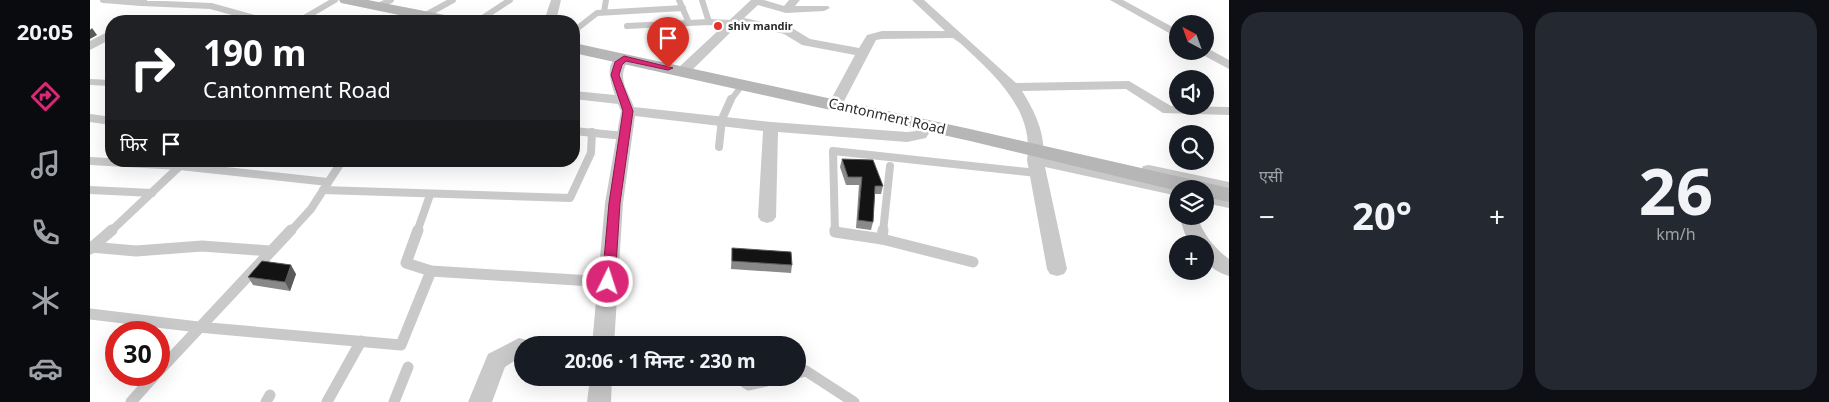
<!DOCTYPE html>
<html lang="hi">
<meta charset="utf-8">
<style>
body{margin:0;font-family:"Noto Sans","Noto Sans Devanagari",sans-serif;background:#242831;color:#f1f3f6;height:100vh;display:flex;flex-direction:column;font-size:19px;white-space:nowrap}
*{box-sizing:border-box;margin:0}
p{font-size:16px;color:#9ea1a6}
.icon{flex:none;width:28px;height:28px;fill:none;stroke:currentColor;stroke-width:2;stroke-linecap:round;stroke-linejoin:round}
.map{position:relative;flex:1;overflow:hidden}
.panel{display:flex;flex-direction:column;gap:12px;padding:12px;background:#0d0f14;width:600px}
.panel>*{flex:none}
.banner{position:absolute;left:15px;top:15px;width:475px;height:152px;border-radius:20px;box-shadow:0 5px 20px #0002;background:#202124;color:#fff;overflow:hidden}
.needle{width:32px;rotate:319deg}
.tools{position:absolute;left:1079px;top:15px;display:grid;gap:10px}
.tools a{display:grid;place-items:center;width:45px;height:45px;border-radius:50%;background:#171b24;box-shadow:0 5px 20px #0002;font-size:25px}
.speed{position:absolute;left:15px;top:321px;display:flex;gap:10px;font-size:25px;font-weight:700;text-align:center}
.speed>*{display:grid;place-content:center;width:65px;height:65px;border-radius:50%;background:#171b24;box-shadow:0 5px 20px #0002;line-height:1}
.speed .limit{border:8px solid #d22;background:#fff;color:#111}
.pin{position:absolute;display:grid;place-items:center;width:42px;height:42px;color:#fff;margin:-51px -21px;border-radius:50% 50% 50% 0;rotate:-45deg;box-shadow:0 0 5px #0007}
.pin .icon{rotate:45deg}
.me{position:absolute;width:55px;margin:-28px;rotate:4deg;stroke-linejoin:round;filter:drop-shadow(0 0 4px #0008)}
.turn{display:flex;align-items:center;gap:18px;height:105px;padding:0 15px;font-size:22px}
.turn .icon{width:65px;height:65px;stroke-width:2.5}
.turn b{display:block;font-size:35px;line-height:42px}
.then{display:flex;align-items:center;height:48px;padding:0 15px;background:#0003;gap:10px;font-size:19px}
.big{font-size:38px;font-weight:700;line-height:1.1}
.panel .tile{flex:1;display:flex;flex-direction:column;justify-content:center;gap:8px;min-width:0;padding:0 18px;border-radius:20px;background:#242831}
.panel .dial{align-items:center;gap:0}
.dial b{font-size:65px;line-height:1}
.heat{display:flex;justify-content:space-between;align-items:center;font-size:28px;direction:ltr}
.panel .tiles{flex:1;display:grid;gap:12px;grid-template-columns:repeat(2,1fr)}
.trip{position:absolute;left:424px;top:336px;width:292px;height:50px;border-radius:25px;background:#171b24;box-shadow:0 5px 20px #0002;font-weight:700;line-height:50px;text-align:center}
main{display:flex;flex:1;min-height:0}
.menu{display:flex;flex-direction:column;width:90px;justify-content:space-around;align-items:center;background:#090b0e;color:#9ea1a6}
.menu .icon{width:35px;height:35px}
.menu .selected{color:#db2777}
.menu b{font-size:22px;color:#f1f3f6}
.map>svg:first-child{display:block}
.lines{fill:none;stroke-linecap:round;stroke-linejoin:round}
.lane-far2{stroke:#c9c9c9;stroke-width:6}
.lane-far1{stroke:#c9c9c9;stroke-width:8}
.lane{stroke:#c9c9c9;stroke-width:11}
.street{fill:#c9c9c9;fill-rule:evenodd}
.secondary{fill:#b6b6b6;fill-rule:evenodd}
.wall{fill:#898989}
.shaded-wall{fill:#5a5a5a}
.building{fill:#131313;stroke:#5a5a5a}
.route{fill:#db2777;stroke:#8e194d}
.poi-dot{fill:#e6312c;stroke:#fff;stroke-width:2}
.labels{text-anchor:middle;stroke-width:5;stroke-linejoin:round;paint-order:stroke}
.far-poi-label{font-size:11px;font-weight:bold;fill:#2c2c2c;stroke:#fff;text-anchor:start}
.street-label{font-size:14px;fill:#2c2c2c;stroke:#fff}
</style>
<main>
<nav class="menu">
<b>20:05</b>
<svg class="icon selected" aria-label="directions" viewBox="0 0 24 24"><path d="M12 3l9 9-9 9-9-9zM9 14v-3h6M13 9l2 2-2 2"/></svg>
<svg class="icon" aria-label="music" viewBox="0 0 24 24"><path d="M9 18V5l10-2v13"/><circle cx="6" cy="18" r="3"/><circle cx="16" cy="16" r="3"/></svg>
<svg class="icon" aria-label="phone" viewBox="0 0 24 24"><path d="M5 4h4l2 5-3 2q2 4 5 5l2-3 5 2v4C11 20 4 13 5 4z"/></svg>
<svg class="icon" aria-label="climate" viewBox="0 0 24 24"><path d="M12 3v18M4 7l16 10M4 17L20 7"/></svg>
<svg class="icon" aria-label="car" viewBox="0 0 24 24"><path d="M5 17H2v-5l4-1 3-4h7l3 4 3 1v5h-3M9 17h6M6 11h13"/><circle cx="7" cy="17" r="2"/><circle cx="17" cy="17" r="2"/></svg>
</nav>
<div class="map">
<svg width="1139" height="402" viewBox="0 0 1139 402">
<rect width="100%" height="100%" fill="#fff"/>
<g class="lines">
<g class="lane-far2">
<polyline points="13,0 51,3"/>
<polyline points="54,0 51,3 121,6 164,18 187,21"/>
<polyline points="589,0 599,23"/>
<polyline points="612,0 619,22"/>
<polyline points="286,7 301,0"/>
<polyline points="514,12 516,0"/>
<polyline points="334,16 363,0"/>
<polyline points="209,21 245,0"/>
<polyline points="311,21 318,13"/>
<polyline points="388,21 420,0"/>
<polyline points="537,26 619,22 643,23"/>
<polyline points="484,31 507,13 593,8"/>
<polyline points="0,82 21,83"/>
<polyline points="640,101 653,84"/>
</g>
<g class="lane-far1">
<polyline points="0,118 21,121"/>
<polyline points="484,131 534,136"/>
<polyline points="629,147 632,119 641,99"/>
<polyline points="0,161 90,166 238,182"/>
<polyline points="0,190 62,193"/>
<polyline points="233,190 480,198 501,153 502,132"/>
<polyline points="20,232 92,164"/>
<polyline points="200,232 221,209 252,161"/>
<polyline points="327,232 340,195"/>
<polyline points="745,232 743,151 947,173"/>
<polyline points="793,232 800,166"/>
</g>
<g class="lane">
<polyline points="328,230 316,263 341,271 518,282"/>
<polyline points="745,230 745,232 792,239 883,262"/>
<polyline points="792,239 793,230"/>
<polyline points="0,247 46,251 112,246 180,251"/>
<polyline points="0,249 22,230"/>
<polyline points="0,314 108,327 311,345 341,271"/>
<polyline points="69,371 201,230"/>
<polyline points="708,373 716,371 764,402"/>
<polyline points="648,378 659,385 690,378"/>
<polyline points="41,402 65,375"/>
<polyline points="176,402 180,395"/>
<polyline points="237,402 271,341"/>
<polyline points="304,402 318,367"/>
</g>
<g class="street">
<polygon points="461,0 471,0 466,21 454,21"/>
<path d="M661 0H674L694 6 699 0H710L705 6H738L740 8 734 11 696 13 668 5 654 18 702 28 720 39 769 48 777 35 792 31H855L822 0H834L926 83 1039 81 1081 106 1139 107V115L1073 113 1036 89 932 91C944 110 956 134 953 157L1088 186 1095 189H1088V196L955 167 977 269 974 274 967 276 960 274 957 269 937 160C945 109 903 74 870 43L863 38 792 39 786 40 752 105 750 108H740L738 105 765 55 712 45 694 34 649 24 598 74H588L586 71 588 68Z"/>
<polygon points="1020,0 1033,0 1088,30 1088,38"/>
<polygon points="21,30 21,39 0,50 0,41"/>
<polygon points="1115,47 1139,60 1139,69 1111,54 1109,51 1115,51"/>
<path d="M534 54 540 58C526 77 536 87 544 107L681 122 817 132 826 131 832 122H842L844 125 836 138 817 142 688 132 686 217 683 221 677 223 671 221 668 217 673 131 545 116 533 203 524 345H502L515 203 531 111 528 104 484 99V91L525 95C520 81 513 59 534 54Z"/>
<polygon points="1059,165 1139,182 1139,192 1053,174 1051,170 1053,166"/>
<polygon points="1115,191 1139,196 1139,208 1115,203"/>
<path d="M1089 216H1107C1113 234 1124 248 1139 259V276C1132 274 1118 267 1115 260 1113 256 1115 248 1115 244H1102L1095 234Z"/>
<polygon points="429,338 440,341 442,345 432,345 432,356 415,367 402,402 378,402 398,354"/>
<polygon points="500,378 522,378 521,402 497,402"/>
</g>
<g class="secondary">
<polygon points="249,0 278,0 360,16 366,18 368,21 338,21 256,4 251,3"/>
<polygon points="484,43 880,129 1139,188 1139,202 1115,197 1115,189 1088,189 1088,191 880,141 484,53"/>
</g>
</g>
<g class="wall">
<polygon points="752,159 793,186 791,194 785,194 783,222 781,230 766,228 769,185 756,185 750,167"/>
<polygon points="642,248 702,265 701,273 641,269"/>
<polygon points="206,274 200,291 163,285 158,277"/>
</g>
<g class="shaded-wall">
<polygon points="2,28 7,35 0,39 0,30"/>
<polygon points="201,265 206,274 200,291 195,282"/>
</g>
<g class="building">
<polygon points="752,159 783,160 793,186 785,186 783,222 768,220 772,177 758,177"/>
<polygon points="642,248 701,252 702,265 642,261"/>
<polygon points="172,261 201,265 195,282 158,277"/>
</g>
<polygon class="route" points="534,56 583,68 578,70 536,61 532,65 529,75 543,111 530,203 525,282 523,286 513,286 512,282 519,203 533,111 521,75 525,62"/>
<circle class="poi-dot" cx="628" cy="26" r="5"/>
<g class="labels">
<g class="far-poi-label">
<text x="638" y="30">shiv mandir</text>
</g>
<g class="street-label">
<text transform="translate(797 116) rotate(13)" y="5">Cantonment Road</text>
</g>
</g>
</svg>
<div class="tools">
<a><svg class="needle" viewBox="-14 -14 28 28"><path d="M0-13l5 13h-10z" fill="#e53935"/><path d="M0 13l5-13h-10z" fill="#9ea1a6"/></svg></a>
<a><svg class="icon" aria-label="sound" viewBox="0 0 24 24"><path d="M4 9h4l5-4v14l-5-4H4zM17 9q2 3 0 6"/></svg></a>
<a><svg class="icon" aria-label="search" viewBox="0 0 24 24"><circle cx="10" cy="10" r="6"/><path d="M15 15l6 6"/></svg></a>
<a><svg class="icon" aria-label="layers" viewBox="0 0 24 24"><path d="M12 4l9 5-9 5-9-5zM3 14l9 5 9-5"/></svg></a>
<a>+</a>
</div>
<div class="speed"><div class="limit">30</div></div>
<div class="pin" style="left:578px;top:68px;background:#d93025"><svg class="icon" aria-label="arrive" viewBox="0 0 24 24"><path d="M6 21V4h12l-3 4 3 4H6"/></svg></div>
<svg class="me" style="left:518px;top:282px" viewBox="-20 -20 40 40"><circle r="17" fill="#db2777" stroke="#fff" stroke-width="3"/><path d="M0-11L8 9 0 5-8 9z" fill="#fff"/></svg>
<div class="trip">20:06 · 1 मिनट · 230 m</div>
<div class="banner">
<div class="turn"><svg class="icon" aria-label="right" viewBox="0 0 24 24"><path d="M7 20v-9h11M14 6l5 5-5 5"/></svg><div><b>190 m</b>Cantonment Road</div></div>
<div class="then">फिर<svg class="icon" aria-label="arrive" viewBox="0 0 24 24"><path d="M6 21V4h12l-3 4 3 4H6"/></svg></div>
</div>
</div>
<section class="panel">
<div class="tiles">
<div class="tile"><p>एसी</p>
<div class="heat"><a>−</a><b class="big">20°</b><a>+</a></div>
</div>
<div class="tile dial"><b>26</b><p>km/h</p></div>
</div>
</section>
</main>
